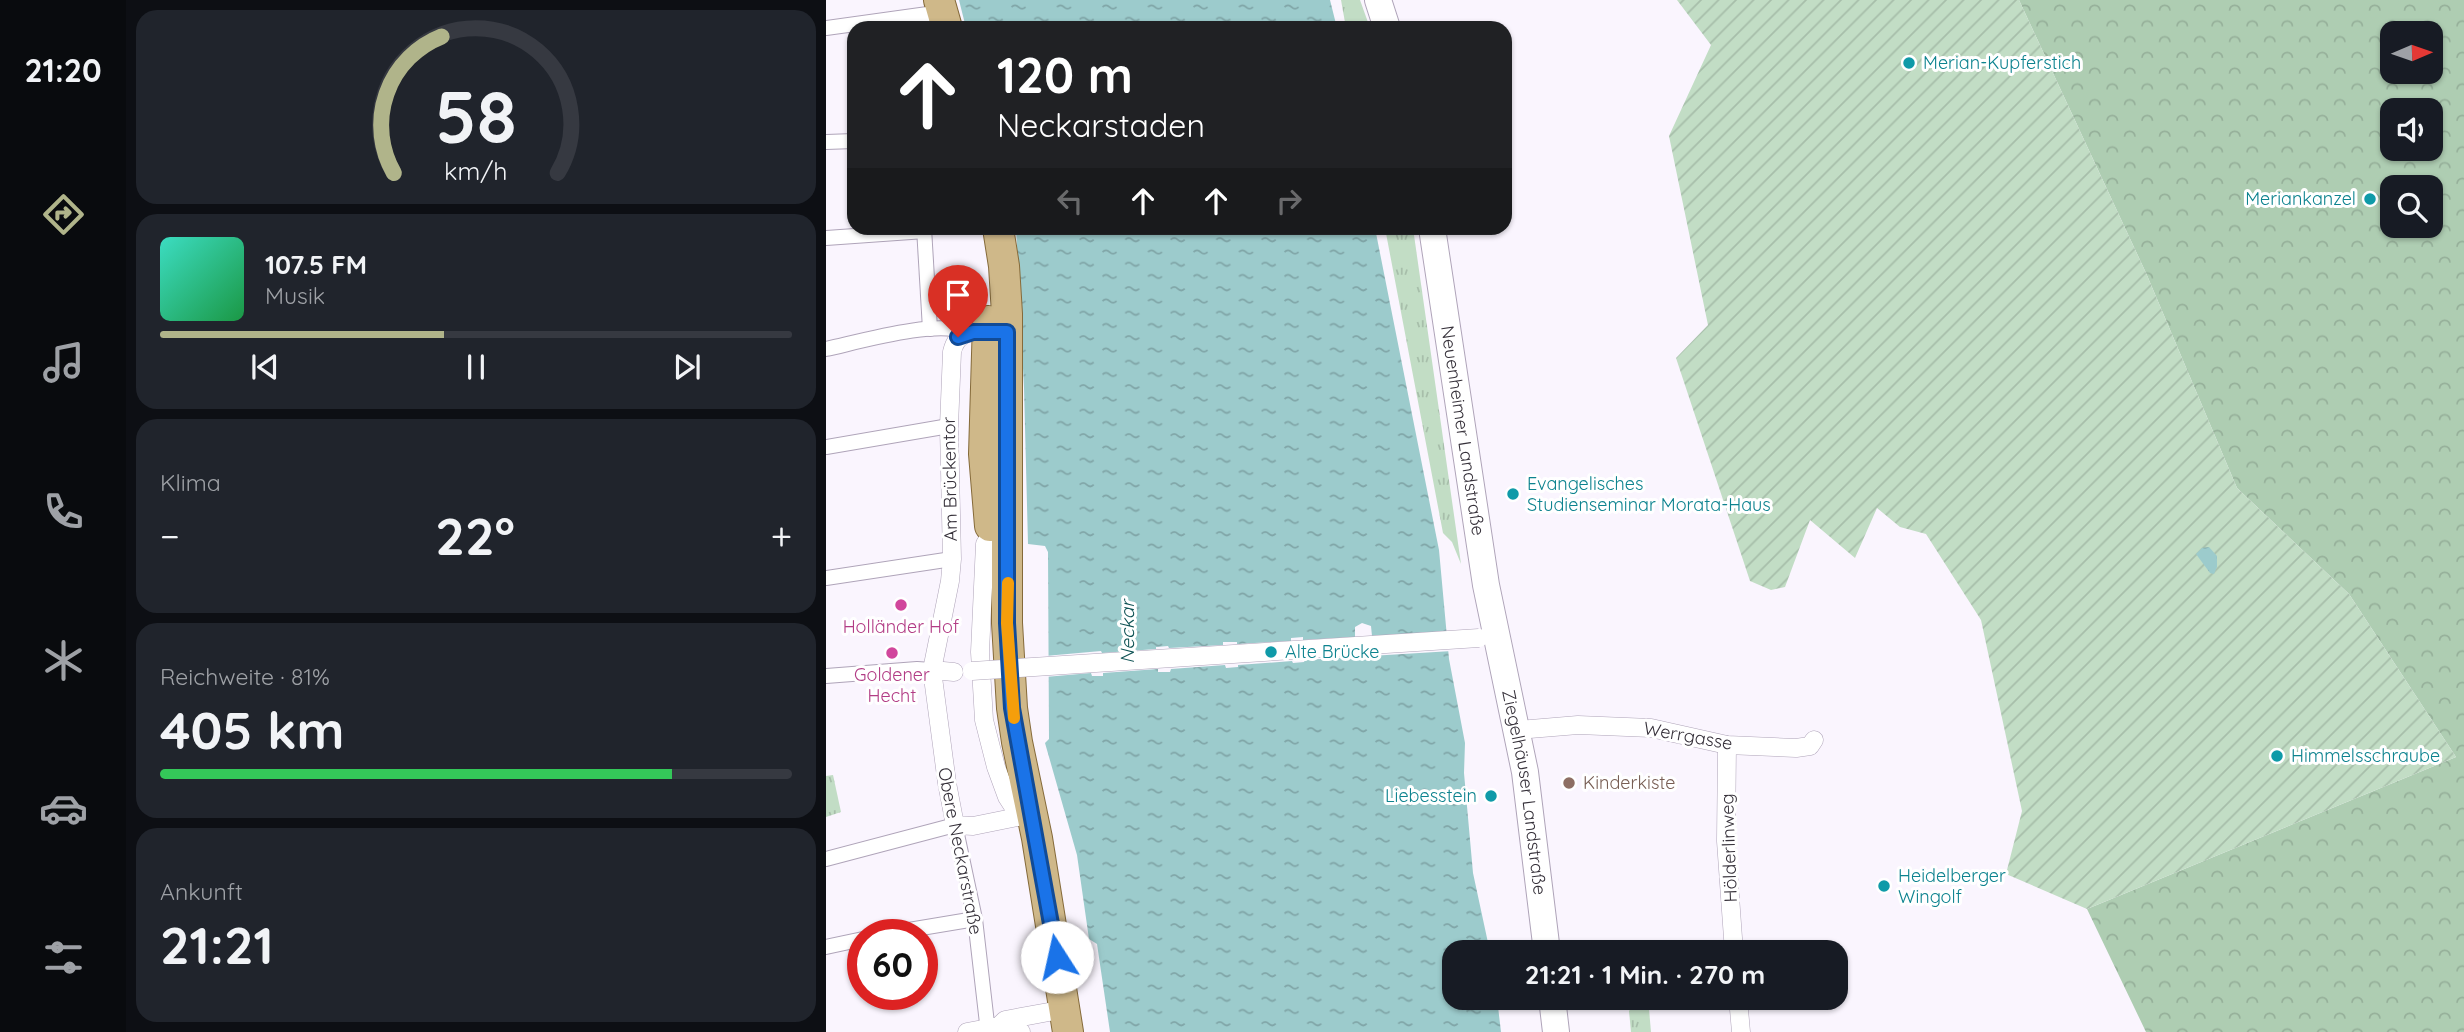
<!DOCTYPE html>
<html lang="de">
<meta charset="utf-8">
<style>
body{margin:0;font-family:Quicksand,sans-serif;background:#20242c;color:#f1f3f6;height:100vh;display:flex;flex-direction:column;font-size:26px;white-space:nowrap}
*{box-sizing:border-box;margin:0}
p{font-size:23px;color:#9ea1a6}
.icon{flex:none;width:38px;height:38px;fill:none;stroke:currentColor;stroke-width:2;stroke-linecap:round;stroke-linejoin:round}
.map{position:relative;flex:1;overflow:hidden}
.drawer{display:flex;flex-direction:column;gap:10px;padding:10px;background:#0d0f14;width:700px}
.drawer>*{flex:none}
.banner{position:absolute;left:21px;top:21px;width:665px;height:214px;border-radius:21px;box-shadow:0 2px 5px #0004;background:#202124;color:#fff;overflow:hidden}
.needle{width:46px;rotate:88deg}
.tools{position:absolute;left:1554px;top:21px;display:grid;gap:14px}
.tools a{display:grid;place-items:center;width:63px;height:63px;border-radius:14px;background:#171b24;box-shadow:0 2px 5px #0004;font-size:35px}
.speed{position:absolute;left:21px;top:919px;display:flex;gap:14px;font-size:35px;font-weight:700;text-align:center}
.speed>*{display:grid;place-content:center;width:91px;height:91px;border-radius:50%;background:#171b24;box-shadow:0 2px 5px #0004;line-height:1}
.speed .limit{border:10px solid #d22;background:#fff;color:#111}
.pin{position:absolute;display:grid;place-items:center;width:60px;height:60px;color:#fff;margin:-72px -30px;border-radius:50% 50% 50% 0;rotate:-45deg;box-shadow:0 0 7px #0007}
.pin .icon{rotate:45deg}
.me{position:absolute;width:77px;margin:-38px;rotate:350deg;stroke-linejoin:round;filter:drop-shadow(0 0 5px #0008)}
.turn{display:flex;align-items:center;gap:24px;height:147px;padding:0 35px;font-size:32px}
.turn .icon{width:91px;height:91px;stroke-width:2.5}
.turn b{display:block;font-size:49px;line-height:60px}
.lanes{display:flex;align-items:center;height:66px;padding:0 35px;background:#0003;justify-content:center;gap:35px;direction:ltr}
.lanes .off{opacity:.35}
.big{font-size:52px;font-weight:700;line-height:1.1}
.drawer .card{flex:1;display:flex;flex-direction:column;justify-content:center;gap:10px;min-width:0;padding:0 24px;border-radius:21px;background:#20242c}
.drawer .dial{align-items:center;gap:0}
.dial svg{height:182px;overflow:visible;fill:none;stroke:#363941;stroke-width:7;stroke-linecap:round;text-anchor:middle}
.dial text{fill:#f1f3f6;stroke:none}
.song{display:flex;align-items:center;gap:21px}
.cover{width:84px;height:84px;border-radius:10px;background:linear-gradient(135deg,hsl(170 70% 55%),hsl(140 70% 35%))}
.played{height:7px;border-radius:4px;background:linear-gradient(90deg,#b0b48a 45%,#363941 45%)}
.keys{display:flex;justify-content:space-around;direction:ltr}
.heat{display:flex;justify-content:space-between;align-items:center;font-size:38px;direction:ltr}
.charge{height:10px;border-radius:5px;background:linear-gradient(90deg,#34c759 81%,#363941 0)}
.trip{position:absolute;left:616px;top:940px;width:406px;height:70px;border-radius:21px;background:#171b24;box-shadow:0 2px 5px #0004;font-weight:700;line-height:70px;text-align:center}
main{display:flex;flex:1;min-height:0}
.tabs{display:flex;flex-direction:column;width:126px;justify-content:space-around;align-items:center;background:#090b0e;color:#9ea1a6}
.tabs .icon{width:49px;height:49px}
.tabs .on{color:#b0b48a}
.tabs b{font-size:32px;color:#f1f3f6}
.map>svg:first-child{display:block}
.grass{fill:url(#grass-tufts)}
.forest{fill:url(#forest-crowns);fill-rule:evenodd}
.garden{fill:url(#garden-furrows)}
.water{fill:url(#water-ripples)}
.pier{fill:#faf5fe}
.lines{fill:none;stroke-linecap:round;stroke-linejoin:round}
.pedestrian-casing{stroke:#afa4b9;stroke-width:16}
.minor-casing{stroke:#afa4b9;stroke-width:19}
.secondary-casing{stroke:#afa4b9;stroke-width:28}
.primary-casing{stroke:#856a3a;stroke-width:32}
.pedestrian{stroke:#fff;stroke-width:14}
.minor{stroke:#fff;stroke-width:18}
.secondary{stroke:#fff;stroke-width:26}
.primary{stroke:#cfb889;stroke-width:30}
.minor-bridge-casing{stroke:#afa4b9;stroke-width:19;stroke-linecap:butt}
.minor-bridge{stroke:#fff;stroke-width:18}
.route-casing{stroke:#114b97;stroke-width:18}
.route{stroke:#1a73e8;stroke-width:12}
.slow{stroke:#f59e0b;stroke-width:12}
.culture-dot{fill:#0f9aa8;stroke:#fff;stroke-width:2.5}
.hotel-dot{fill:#d1479c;stroke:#fff;stroke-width:2.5}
.education-dot{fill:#8d6e63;stroke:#fff;stroke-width:2.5}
.labels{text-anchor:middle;stroke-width:6;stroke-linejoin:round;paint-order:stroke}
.culture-label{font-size:18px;fill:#0d838f;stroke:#fff;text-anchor:start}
.street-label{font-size:18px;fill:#36313a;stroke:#fff}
.hotel-label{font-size:18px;fill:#b23c85;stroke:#fff}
.education-label{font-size:18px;fill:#785e54;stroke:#fff;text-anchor:start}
.water-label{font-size:19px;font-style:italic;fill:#0e5254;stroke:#fff}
</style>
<main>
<nav class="tabs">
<b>21:20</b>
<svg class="icon on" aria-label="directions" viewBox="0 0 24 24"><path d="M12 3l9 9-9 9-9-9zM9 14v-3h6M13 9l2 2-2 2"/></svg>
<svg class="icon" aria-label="music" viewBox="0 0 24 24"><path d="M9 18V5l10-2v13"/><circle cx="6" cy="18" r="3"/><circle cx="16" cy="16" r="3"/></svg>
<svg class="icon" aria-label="phone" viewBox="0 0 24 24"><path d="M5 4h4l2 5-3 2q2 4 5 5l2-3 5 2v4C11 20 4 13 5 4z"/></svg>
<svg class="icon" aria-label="climate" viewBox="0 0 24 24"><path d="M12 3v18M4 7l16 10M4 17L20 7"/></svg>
<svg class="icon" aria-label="car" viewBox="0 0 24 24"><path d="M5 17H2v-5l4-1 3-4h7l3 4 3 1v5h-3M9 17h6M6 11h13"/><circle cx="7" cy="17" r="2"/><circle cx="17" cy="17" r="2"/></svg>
<svg class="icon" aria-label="filters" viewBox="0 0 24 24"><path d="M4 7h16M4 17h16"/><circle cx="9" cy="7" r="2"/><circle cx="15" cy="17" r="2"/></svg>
</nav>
<section class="drawer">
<div class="card dial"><svg viewBox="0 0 100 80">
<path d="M14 69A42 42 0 1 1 86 69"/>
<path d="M14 69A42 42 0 0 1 35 9" stroke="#b0b48a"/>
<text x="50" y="56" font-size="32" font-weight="700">58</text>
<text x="50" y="72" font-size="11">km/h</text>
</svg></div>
<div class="card">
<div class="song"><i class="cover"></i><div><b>107.5 FM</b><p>Musik</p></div></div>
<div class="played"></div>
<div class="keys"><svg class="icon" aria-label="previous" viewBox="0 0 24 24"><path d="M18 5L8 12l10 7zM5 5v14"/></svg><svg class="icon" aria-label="pause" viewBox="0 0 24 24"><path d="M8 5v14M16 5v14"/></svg><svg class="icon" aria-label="next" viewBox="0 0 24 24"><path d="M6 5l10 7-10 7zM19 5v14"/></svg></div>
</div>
<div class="card"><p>Klima</p>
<div class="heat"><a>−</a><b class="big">22°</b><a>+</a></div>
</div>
<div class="card"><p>Reichweite · 81%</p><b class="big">405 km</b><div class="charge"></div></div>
<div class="card"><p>Ankunft</p><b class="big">21:21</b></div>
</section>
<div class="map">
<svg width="1638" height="1032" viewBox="0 0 1638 1032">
<defs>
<pattern id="grass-tufts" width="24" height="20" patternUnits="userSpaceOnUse" patternTransform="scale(1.75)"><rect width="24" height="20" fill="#c2ddc5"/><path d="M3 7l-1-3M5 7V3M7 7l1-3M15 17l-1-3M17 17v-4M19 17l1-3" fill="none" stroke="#a7beaa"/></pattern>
<pattern id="forest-crowns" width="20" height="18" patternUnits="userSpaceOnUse" patternTransform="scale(1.75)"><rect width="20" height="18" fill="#aecdb2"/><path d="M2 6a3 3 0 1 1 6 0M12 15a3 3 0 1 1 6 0" fill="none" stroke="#96b09a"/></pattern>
<pattern id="garden-furrows" width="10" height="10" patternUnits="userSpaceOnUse" patternTransform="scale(1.75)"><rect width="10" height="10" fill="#c2ddc5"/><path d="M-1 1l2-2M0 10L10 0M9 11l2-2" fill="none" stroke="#a7beaa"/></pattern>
<pattern id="water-ripples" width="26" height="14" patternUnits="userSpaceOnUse" patternTransform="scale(1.75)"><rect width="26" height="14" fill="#9ccbcc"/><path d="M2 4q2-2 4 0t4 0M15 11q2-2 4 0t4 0" fill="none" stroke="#80a5a7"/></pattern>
</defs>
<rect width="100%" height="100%" fill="#faf5fe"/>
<g class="grass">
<polygon points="515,0 534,0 544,28 520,28"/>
<polygon points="559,228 587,228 635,564 626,542 617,533"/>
<polygon points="7,775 15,812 0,817 0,776"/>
<polygon points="820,1006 823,1009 825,1032 805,1032 803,1011 806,1007"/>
</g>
<path class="forest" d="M1193 0H1638V1032H1320L1261 909 1630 757 1523 594 1411 488 1320 273ZM1566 33H1605V72H1566ZM1566 110H1605V149H1566ZM1566 187H1605V226H1566Z"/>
<polygon class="garden" points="851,0 1193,0 1320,273 1411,488 1523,594 1630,757 1261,909 1180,874 1196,811 1155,620 1100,534 1074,527 1051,508 1029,558 984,520 959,587 945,590 924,581 850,358 882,325 843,136 885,45"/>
<g class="water">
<polygon points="133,0 504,0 511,28 140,28"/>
<polygon points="190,228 549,228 613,550 623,659 639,743 638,773 647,873 664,952 628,952 628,998 671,998 675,1032 284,1032 271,944 263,939 251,855 219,743 223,739 222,552 219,546 202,544 198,388"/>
<polygon points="1383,547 1391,556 1391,567 1388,574 1384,573 1370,554 1376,548"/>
</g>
<polygon class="pier" points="536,623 545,626 546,636 624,631 626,651 479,660 478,662 467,663 466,661 412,665 412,667 400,668 399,665 345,669 344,672 332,672 332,669 277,673 277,676 266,676 265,673 219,677 219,656 275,651 276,653 330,649 330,647 342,646 343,648 397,645 397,642 411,642 411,644 465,641 465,638 477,637 477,640 529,637 529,627"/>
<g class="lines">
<g class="pedestrian-casing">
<g id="pedestrian">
<polyline points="0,28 116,12"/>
<polyline points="0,142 28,141"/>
<polyline points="98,228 104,329"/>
<polyline points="0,238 99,231"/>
<path d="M0 349C29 343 115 318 138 333"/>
<polyline points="0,447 123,426"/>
<polyline points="0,578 126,559"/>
<polyline points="0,676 91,669 106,670"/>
<polyline points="0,859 129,825 149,919 162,1032"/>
<polyline points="59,934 149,919"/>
<polyline points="0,947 37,939"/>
</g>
</g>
<g class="minor-casing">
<g id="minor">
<path d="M170 332C150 331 131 329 126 352L123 426 126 559 124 581 106 670 121 783 129 825 147 826 206 814"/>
<polyline points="165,535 159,544 154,652 158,720 170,767 181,797 188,808 206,814"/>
<polyline points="106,670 128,672"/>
<polyline points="691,730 752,725 825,728 901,745 970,748 984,746 988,740"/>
<polyline points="901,745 900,841 908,952"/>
<polyline points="912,998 915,1032"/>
<polyline points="173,1026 180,1031 195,1032"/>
<polyline points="141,1032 173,1026 179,1020 239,1009"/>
</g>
</g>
<g class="secondary-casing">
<g id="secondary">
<polyline points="552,0 561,28"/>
<path id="s1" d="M606 228 660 585 699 772 721 952"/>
<polyline points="726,998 730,1032"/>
</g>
</g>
<g class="primary-casing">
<g id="primary">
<polyline points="113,0 121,28"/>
<polyline points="172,228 178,266 181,314 181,623 186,708 191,742 211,838 242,1032"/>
<polyline points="162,321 158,454 164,526"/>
</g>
</g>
<use href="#pedestrian" class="pedestrian"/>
<use href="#minor" class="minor"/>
<use href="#secondary" class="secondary"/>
<use href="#primary" class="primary"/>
<g class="minor-bridge-casing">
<polyline id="minor-bridge" points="146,671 653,638"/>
</g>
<use href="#minor-bridge" class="minor-bridge"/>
</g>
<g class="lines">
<g class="route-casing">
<polyline id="route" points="132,337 147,332 181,332 181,623 186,708 231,957"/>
</g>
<use href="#route" class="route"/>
<polyline class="slow" points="182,583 181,623 188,718"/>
</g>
<g class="culture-dot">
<circle cx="1083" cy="63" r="7"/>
<circle cx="1544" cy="199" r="7"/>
<circle cx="687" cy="494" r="7"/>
<circle cx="445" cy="652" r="7"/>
<circle cx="1451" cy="756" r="7"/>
<circle cx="665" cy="796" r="7"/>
<circle cx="1058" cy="886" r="7"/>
</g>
<g class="hotel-dot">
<circle cx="75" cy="605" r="7"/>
<circle cx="66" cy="653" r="7"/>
</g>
<circle class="education-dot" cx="743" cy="783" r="7"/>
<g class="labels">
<g class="culture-label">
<text x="1097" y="69">Merian-Kupferstich</text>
<text x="1530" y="205" text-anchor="end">Meriankanzel</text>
<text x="701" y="490">Evangelisches<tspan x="701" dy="21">Studienseminar Morata-Haus</tspan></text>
<text x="459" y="658">Alte Brücke</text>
<text x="1465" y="762">Himmelsschraube</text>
<text x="651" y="802" text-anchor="end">Liebesstein</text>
<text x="1072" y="882">Heidelberger<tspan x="1072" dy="21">Wingolf</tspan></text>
</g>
<g class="street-label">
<text dy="6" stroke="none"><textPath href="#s1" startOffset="205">Neuenheimer Landstraße</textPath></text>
<text transform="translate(124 479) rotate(-91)" y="6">Am Brückentor</text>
<text transform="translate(862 736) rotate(10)" y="6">Werrgasse</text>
<text dy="6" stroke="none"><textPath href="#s1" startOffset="572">Ziegelhäuser Landstraße</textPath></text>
<text transform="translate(903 848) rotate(-92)" y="6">Hölderlinweg</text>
<text transform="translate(134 851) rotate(79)" y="6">Obere Neckarstraße</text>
</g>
<g class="hotel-label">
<text x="75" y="633">Holländer Hof</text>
<text x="66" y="681">Goldener<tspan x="66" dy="21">Hecht</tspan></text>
</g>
<g class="education-label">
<text x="757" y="789">Kinderkiste</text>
</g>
<g class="water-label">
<text transform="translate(301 632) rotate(-90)" y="7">Neckar</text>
</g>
</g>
</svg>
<div class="tools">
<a><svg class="needle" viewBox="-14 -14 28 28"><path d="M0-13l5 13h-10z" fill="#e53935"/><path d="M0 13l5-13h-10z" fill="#9ea1a6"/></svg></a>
<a><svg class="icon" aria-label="sound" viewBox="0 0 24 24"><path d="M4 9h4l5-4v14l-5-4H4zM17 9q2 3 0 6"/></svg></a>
<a><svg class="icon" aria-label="search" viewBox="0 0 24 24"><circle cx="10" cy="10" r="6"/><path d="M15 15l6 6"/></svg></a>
</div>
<div class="speed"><div class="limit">60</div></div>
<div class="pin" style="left:132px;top:337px;background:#d93025"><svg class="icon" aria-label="arrive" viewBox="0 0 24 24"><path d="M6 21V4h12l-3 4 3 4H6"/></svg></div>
<svg class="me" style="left:231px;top:957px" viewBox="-20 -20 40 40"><circle r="19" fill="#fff"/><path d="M0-13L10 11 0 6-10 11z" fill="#1a73e8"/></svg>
<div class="trip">21:21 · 1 Min. · 270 m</div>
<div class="banner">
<div class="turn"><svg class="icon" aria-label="ahead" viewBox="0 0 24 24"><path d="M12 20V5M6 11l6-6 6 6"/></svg><div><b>120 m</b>Neckarstaden</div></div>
<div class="lanes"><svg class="icon off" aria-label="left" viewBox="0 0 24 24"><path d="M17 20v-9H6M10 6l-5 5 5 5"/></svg><svg class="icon" aria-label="ahead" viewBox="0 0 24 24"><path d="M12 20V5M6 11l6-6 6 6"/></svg><svg class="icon" aria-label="ahead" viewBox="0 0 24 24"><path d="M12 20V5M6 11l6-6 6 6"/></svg><svg class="icon off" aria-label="right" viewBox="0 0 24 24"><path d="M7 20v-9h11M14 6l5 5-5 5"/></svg></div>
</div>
</div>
</main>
